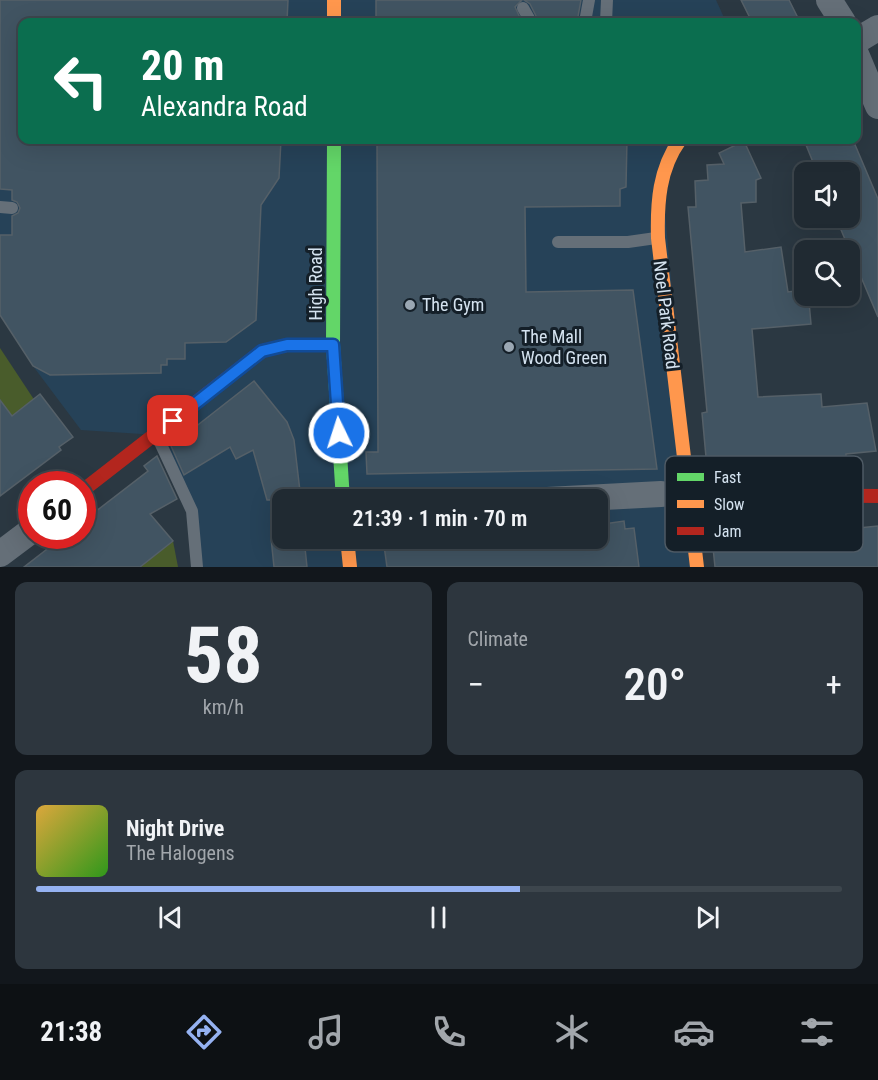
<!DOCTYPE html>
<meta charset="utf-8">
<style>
body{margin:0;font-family:"Roboto Condensed",sans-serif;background:#2d363e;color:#f1f3f6;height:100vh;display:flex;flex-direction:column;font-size:22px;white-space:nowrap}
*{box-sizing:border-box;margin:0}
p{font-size:20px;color:#a2a7ac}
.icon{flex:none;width:33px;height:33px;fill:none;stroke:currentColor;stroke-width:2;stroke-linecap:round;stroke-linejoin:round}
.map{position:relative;height:567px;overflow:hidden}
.details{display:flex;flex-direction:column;gap:15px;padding:15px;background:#12171c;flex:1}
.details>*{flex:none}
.hud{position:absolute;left:18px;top:18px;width:843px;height:126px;border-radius:12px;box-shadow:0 6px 24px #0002,0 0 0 2px #3d464d;background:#0b6e4f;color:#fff;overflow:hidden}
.fabs{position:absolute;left:794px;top:162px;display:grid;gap:12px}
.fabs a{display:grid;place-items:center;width:66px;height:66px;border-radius:12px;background:#202a32;box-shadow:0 6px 24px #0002,0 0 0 2px #3d464d;font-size:30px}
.speed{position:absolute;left:18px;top:471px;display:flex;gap:12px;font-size:30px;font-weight:700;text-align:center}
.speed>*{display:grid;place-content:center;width:78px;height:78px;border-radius:50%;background:#202a32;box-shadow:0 6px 24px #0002,0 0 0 2px #3d464d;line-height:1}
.speed .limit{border:9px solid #d22;background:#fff;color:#111}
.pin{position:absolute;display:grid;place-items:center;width:51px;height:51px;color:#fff;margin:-26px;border-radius:12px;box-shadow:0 3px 9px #0006}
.me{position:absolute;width:66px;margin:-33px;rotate:356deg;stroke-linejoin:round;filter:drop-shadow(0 0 4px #0008)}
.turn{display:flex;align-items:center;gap:21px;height:126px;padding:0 24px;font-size:27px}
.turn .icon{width:78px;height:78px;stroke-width:2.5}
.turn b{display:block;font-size:42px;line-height:51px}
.big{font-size:45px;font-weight:600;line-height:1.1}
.details .widget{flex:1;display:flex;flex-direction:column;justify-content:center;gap:9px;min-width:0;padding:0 21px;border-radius:12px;background:#2d363e}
.details .dial{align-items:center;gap:0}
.dial b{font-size:78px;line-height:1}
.song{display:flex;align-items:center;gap:18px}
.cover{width:72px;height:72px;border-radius:9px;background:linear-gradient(135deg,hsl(40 70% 55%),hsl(110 70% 35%))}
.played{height:6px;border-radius:3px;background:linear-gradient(90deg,#95b2f1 60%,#3d464d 60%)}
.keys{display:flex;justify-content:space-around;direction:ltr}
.heat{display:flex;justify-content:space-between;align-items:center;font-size:33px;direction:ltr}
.details .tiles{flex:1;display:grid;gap:15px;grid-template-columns:1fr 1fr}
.widget:last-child{grid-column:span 2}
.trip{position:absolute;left:272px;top:489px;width:336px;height:60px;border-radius:12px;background:#202a32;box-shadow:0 6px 24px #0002,0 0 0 2px #3d464d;font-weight:600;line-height:60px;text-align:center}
.tabs{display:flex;height:96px;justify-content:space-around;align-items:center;background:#0d1114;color:#a2a7ac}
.tabs .icon{width:42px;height:42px}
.tabs .on{color:#95b2f1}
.tabs b{font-size:27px;color:#f1f3f6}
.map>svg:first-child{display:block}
.built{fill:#264258;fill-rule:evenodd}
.green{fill:#495c2b}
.building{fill:#415462;stroke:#556068;stroke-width:1.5}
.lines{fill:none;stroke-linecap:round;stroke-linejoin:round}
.lane{stroke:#656f78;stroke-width:12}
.street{stroke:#656f78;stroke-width:26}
.fast{stroke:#63d668;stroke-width:14}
.slow{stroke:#ff974d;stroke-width:14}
.jam{stroke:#b3261e;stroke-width:14}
.route-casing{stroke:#114b97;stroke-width:15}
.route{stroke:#1a73e8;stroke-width:10}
.poi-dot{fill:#9aa7b3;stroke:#141f28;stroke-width:2}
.labels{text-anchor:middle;stroke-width:6;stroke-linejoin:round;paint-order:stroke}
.street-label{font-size:18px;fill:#d5e3f0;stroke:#141f28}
.poi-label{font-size:18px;fill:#d5e3f0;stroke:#141f28;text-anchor:start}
.key{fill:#141f28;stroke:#4e5a64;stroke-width:1.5}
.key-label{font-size:16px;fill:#d5e3f0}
</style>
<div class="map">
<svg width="878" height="567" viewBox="0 0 878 567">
<rect width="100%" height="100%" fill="#2b3842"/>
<path class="built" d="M0 0H716L726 22H22V140H680L662 177 696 567H197L192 511 157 435 81 430 33 366 0 315ZM282 500H597V538H282Z"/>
<g class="green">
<polygon points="0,348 35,401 0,429"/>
<polygon points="173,541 178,567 140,567"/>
</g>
<g class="building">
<polygon points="0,0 288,0 287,22 22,22 22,140 281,140 279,178 261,205 256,320 226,342 185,343 185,359 167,359 167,365 161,365 161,373 50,375 33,366 0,315 0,235 12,235 12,216 18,213 20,208 17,202 12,200 12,190 0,189"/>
<polygon points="376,0 522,0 515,7 522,22 376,22"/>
<polygon points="524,0 581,0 577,22 539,22 530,4"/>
<polygon points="741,0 789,0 800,22 752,22"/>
<polygon points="377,140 627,140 626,187 620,189 620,206 525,207 526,292 633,290 657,469 367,474 366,452 378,452"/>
<polygon points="804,140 853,140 878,199 878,317 836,218 849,218 849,172 817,172"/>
<polygon points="744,141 761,178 756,180 756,202 741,203 745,252 781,247 788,292 802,290 804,302 809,302 811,324 752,329 758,397 821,394 822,407 867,403 876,451 846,454 846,464 711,465 711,457 706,457 702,413 707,412 688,207 696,207 695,181 708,180 707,165 724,164 719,153"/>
<polygon points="254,381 287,422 294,440 301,500 267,500 253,450 236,459 230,447 184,475 171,446"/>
<polygon points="40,394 73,437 59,447 61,450 0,496 0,400 12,416"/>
<polygon points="157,456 177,499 150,514 173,541 140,567 24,567 64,536 82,536 82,522 148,471 144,466"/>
<polygon points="624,521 625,529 634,528 639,567 387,567 383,538 597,538 597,525"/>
<polygon points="750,525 819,525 819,532 878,526 878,567 715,567 711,528 752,530"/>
<polygon points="271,538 304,538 307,567 274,567"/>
</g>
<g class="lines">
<g class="lane">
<polyline points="523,8 531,22"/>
<polyline points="585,22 589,0"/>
<polyline points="606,22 607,0"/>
<polyline points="0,207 12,208"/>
<polyline points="558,242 628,242 656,238"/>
<polyline points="157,436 192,511 197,567"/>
</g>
<g class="street">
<polyline points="829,0 843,22"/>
<polyline points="856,41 878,28"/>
<polyline points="856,54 878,106"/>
<polyline points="547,500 661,494"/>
<polyline points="0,554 32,530"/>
</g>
<polyline class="fast" points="334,140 333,345 343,500"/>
<g class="slow">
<polyline points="334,0 334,22"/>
<path d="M680 140C659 169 657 203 658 238L697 567"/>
<polyline points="347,538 350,567"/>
</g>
<g class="jam">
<polyline points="82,491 262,351 287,345 333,345"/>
<polyline points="689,494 878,496"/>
</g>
</g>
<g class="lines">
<g class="route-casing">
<polyline id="route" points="173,421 262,351 287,345 333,345 339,433"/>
</g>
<use href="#route" class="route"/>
</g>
<g class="poi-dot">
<circle cx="410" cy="305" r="6"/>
<circle cx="509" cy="347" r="6"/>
</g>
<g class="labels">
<g class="street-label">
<text transform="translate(316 284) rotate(-90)" y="6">High Road</text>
<text transform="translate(666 315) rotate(83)" y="6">Noel Park Road</text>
</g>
<g class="poi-label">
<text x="422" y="311">The Gym</text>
<text x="521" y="343">The Mall<tspan x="521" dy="21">Wood Green</tspan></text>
</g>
</g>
<rect x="665" y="456" width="198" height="96" rx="9" class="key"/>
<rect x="677" y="473" width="27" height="8" fill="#63d668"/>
<rect x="677" y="500" width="27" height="8" fill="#ff974d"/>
<rect x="677" y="527" width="27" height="8" fill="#b3261e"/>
<g class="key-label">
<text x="714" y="483">Fast</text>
<text x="714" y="510">Slow</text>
<text x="714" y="537">Jam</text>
</g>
</svg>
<div class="fabs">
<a><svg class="icon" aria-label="sound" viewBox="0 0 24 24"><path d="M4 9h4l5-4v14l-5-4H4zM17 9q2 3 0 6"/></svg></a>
<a><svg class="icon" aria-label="search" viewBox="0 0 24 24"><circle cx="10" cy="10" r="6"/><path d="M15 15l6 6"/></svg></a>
</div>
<div class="speed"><div class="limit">60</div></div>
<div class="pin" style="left:173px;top:421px;background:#d93025"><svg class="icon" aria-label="arrive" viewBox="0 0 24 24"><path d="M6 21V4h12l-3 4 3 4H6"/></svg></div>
<svg class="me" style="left:339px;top:433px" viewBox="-20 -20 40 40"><circle r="17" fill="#1a73e8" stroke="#fff" stroke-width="3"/><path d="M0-11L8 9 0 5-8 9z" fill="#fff"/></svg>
<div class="trip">21:39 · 1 min · 70 m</div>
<div class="hud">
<div class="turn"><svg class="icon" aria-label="left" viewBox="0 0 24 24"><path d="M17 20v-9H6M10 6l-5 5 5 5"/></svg><div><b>20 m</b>Alexandra Road</div></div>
</div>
</div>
<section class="details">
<div class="tiles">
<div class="widget dial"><b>58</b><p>km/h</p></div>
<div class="widget"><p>Climate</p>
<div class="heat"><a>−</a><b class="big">20°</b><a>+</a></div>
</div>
<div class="widget">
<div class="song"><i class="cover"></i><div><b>Night Drive</b><p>The Halogens</p></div></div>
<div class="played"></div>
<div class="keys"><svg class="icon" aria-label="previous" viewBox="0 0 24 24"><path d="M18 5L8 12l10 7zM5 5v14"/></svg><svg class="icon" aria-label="pause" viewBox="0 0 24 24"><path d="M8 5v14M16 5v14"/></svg><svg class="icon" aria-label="next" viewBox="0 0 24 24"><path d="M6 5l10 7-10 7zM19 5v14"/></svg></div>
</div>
</div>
</section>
<nav class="tabs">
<b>21:38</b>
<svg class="icon on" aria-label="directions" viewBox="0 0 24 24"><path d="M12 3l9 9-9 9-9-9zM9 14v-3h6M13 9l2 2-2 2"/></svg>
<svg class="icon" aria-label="music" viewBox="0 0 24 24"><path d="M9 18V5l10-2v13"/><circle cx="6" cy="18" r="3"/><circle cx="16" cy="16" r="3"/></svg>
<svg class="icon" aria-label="phone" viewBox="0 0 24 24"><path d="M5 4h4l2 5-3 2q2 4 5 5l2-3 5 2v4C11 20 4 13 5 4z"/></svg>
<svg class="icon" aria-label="climate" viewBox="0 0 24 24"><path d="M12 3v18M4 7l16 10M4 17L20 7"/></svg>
<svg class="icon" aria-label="car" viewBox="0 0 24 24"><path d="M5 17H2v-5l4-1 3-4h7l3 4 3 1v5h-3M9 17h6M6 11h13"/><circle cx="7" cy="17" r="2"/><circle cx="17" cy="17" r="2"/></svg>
<svg class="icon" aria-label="filters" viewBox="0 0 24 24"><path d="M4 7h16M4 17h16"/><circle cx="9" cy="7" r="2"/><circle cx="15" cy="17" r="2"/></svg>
</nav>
